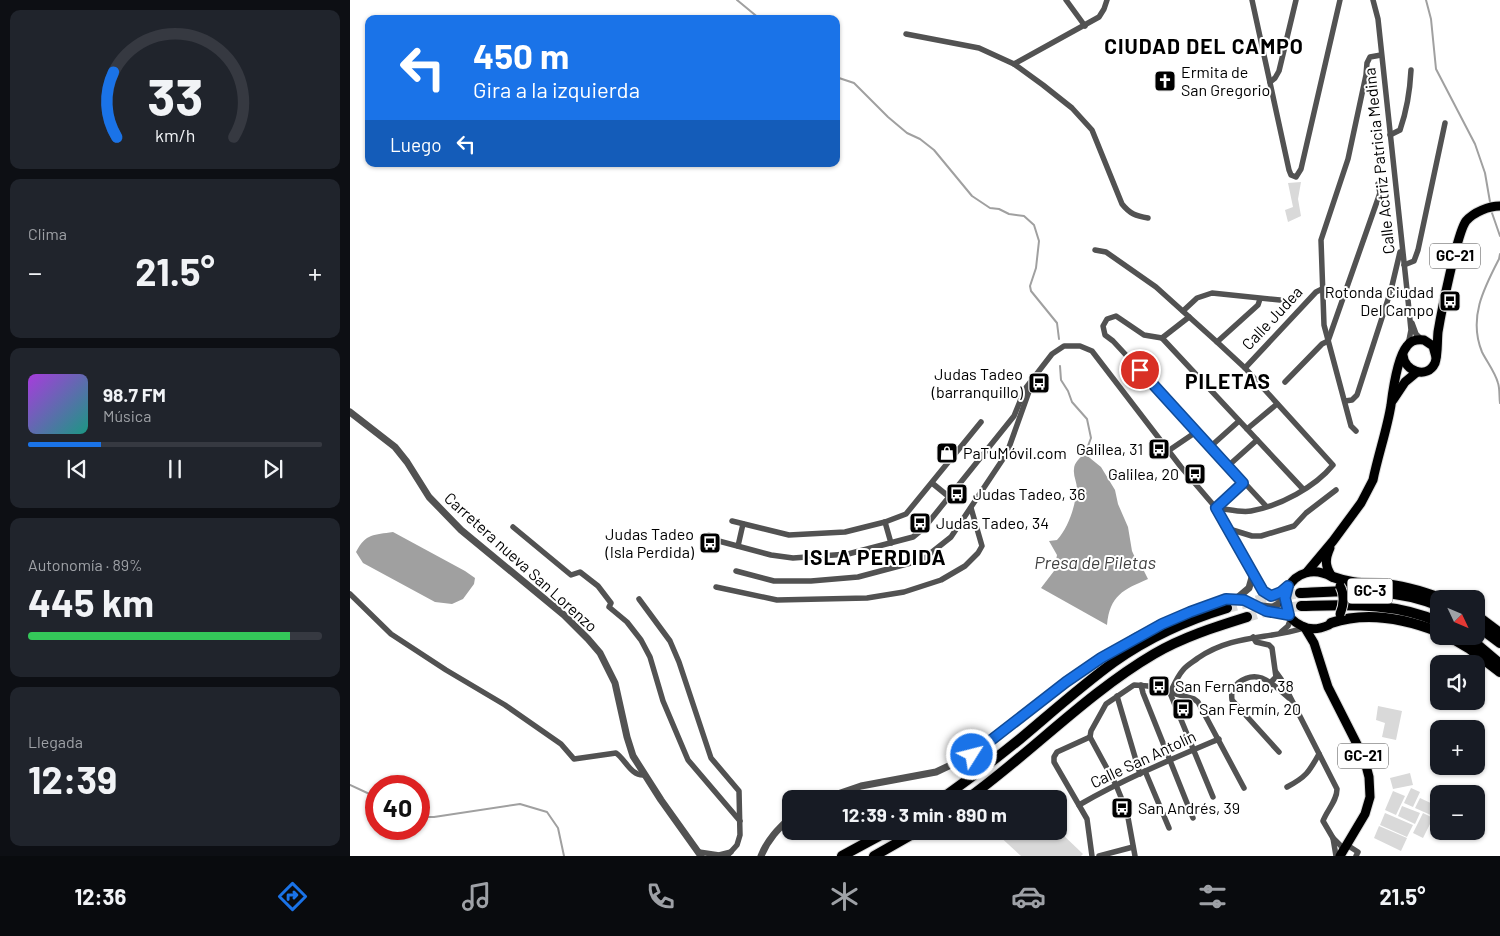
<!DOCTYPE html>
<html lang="es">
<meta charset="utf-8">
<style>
body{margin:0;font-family:Barlow,sans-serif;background:#20242c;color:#f1f3f6;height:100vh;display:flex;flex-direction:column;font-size:19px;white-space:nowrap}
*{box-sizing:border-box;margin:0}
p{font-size:16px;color:#9ea1a6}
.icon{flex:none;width:28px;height:28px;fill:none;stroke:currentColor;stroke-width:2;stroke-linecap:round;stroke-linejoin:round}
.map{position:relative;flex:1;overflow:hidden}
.details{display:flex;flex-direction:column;gap:10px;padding:10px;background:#0d0f14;width:350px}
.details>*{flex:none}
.banner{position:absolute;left:15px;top:15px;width:475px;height:152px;border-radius:10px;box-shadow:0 1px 4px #0004;background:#1a73e8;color:#fff;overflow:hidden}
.needle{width:32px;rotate:134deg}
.buttons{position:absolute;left:1080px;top:590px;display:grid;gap:10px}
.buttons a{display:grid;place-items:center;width:55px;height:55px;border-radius:10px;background:#171b24;box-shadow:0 1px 4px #0004;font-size:25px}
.speed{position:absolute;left:15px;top:775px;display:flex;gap:10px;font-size:25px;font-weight:700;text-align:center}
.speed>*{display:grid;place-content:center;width:65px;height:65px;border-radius:50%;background:#171b24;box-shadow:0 1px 4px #0004;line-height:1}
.speed .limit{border:8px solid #d22;background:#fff;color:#111}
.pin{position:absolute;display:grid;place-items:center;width:42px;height:42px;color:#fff;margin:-21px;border:2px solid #fff;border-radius:50%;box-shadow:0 1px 5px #0007}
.me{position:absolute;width:55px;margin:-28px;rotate:54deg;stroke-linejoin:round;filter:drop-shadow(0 0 4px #0008)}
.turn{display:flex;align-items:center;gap:18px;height:105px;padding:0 25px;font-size:22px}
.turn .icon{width:65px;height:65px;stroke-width:2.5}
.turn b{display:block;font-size:35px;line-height:42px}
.then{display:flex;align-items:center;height:48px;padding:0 25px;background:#0003;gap:10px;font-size:19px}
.big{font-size:38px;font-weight:700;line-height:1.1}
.details .card{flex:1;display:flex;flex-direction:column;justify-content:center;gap:8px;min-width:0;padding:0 18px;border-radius:10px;background:#20242c}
.details .dial{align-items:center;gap:0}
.dial svg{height:130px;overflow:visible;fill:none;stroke:#363941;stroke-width:7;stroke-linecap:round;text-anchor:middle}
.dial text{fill:#f1f3f6;stroke:none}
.song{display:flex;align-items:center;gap:15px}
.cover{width:60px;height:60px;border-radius:8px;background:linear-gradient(135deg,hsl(280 70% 55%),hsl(170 70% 35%))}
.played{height:5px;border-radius:2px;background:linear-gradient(90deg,#1a73e8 25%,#363941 25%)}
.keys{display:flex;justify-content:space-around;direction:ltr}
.heat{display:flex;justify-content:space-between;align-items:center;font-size:28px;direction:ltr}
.charge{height:8px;border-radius:4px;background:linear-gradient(90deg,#34c759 89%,#363941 0)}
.trip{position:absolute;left:432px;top:790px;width:285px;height:50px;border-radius:10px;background:#171b24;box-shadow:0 1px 4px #0004;font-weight:700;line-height:50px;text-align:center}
.tab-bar{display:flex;height:80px;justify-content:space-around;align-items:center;background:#090b0e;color:#9ea1a6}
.tab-bar .icon{width:35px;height:35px}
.tab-bar .selected{color:#1a73e8}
.tab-bar b{font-size:22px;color:#f1f3f6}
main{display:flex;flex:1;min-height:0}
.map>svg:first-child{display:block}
.green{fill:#d9d9d9}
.water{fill:#a0a0a0}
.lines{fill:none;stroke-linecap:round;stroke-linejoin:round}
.stream{stroke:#a0a0a0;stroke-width:2}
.motorway-tunnel{stroke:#d9d9d9;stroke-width:10;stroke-dasharray:10 5;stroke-linecap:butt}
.primary-casing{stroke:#dbdbdb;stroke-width:11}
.motorway-casing{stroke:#dbdbdb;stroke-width:12}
.minor{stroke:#525252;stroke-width:5.5}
.tertiary{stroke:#525252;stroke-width:7}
.primary{stroke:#000;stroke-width:9}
.motorway{stroke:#000;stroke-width:10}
.primary-bridge-casing{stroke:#dbdbdb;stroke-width:11;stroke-linecap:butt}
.primary-bridge{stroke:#000;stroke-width:9}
.route-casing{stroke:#114b97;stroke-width:12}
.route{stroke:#1a73e8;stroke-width:9}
.labels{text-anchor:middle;stroke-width:4;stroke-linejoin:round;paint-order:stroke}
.shield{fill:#fff;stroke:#4c4c4c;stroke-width:1}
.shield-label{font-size:15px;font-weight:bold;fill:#000}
.poi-label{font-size:16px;fill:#000;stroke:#fff;text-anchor:start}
.street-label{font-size:16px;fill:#000;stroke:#fff}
.water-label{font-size:18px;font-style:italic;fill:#414141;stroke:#fff}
.district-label{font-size:21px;font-weight:bold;letter-spacing:1px;fill:#000;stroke:#fff}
</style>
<main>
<section class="details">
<div class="card dial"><svg viewBox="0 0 100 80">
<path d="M14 69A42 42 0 1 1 86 69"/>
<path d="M14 69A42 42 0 0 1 12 29" stroke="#1a73e8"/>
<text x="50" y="56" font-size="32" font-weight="700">33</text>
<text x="50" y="72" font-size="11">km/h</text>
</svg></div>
<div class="card"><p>Clima</p>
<div class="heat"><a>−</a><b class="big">21.5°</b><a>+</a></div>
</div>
<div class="card">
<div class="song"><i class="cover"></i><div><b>98.7 FM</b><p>Música</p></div></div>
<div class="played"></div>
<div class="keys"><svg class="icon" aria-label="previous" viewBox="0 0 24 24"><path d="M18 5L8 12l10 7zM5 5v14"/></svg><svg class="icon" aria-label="pause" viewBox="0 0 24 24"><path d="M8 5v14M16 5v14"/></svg><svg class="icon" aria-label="next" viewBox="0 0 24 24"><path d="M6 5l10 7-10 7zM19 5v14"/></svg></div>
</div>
<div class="card"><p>Autonomía · 89%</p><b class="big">445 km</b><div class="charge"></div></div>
<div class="card"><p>Llegada</p><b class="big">12:39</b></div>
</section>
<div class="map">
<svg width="1150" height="856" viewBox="0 0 1150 856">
<rect width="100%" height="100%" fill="#fff"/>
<g class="green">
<polygon points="951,182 948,199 951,216 938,222 935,210 943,207 938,183"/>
<polygon points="1028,706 1052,711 1046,740 1032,737 1035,723 1026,720"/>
<polygon points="1060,773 1063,785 1043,789 1040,778"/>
<polygon points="1061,788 1070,792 1063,807 1054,803"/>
<polygon points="1043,791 1055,796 1046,815 1035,810"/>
<polygon points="1070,798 1087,806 1083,816 1065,808"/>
<polygon points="1052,806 1070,813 1065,824 1048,816"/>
<polygon points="1035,813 1063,825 1057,837 1030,825"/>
<polygon points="1073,813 1083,818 1073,838 1063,833"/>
<polygon points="1029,826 1057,838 1051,851 1024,838"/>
<polygon points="648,831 709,831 733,854 731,856 671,856 646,833"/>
</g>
<g class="water">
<path d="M735 454 751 467 765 490 768 504 778 527 782 551 787 562 788 567 793 569 798 579C773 590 760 595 757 625L691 588 704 571 707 555 699 541 707 540C719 527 725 506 727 489 727 482 723 476 724 469 724 463 730 457 735 454Z"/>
<path d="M43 532 115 571 125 578 124 584 113 599 102 604 85 602 13 563 6 552C16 533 24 535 43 532Z"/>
</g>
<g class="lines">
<g class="stream">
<polyline points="387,0 410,19"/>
<polyline points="1076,0 1081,19 1086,69 1125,144 1135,173 1140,202"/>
<polyline points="486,77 504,83 538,117 557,133 570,139 584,150 622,196 640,208 649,209 659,214 674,216 684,225 689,241 686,268 680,286 681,291 707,323 709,339"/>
<polyline points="1142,213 1150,236"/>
<path d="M1150 254 1149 259C1134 288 1118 318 1132 352 1137 362 1145 372 1148 383 1150 389 1149 396 1150 403"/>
<polyline points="710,366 711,380 718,391 722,402 737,419 741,438 735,454"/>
<polyline points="0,785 26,797"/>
<polyline points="69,817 84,817 170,804 197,812 208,828 214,856"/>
</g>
<g class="motorway-tunnel">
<polyline points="877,608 913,599 950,593"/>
<polyline points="897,617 925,609 951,606"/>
</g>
<g class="primary-casing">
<g id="primary">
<path d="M1053 355C1054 371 1077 380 1085 363 1088 354 1087 342 1088 332 1091 314 1107 233 1116 221 1124 212 1139 206 1150 206"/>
<polyline points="1043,400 1055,382 1067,372"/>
<path d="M980 548C975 559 975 566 981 575"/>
<path d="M957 572 983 541 1011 503 1023 480C1028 455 1037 430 1041 405 1043 389 1047 358 1057 346 1061 340 1067 339 1074 340L1083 346 1086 357"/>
<path d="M979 625C970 629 961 631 952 626 915 609 943 555 982 577"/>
<polyline points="955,628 964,643 978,687 1014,758 1019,777 1020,797 1015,814 990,856"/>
</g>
</g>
<g class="motorway-casing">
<g id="motorway">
<path d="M983 577C1002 584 1013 583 1033 584 1053 585 1074 592 1093 599"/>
<path d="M950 593C997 591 1044 587 1089 606"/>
<path d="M951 606C999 605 1044 602 1089 622"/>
<polyline points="1126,615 1150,633"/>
<path d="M981 623C1016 611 1056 619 1089 632"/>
<polyline points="1126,625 1150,643"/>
<polyline points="1098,636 1120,649 1150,672"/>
<polyline points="1114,636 1129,646 1149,663"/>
<path d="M591 799C618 780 644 760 670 739 701 713 731 686 764 662 798 638 837 620 877 608"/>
<path d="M617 799C681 753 736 694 804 654 833 637 865 627 897 617"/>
<polyline points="492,856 538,831"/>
<polyline points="524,856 568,831"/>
</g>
</g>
<g class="minor">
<polyline points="716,0 735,26"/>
<polyline points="902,0 939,170 941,175 946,177 951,169 990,0"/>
<polyline points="1023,0 1028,19 1057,290 1061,330 1058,345"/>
<path d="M556 34 629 48 664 64 693 85 722 108 742 130 772 204C780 214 786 216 798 218"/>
<polyline points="664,64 749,17 754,9 757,0"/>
<polyline points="920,82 925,78 929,71 946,0"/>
<path d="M1040 135 1050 130C1057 110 1060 90 1061 70"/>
<path d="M745 250 756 252 806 287 867 342 895 368 983 465C965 487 930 506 901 511 891 513 877 509 866 508"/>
<polyline points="1054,265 1064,261 1068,250 1095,123"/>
<polyline points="833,311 847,298 862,293 930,300"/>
<polyline points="839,317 812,338 794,335 766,316 757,319 753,326 755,335 763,341 916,506"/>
<polyline points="1062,323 1066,334 1072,340"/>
<polyline points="812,338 953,489"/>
<polyline points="867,342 908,305 910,299"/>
<polyline points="895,368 966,292 972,289"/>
<polyline points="935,382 972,344 978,341 1030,193 1028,184"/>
<polyline points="995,401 1002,400 1007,395 1041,290 1050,252"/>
<polyline points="897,429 927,404"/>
<polyline points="1006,431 1001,426 974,325 971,240 998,159 1016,75 1017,63 1020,57 1031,55"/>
<polyline points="860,447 889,421"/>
<polyline points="818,451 846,432"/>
<polyline points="878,466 907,440"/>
<polyline points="582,483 598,496"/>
<polyline points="866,508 893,483"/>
<polyline points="382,521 439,535 495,532 535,522 556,514 631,422"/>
<polyline points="535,522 541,543"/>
<polyline points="163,527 221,575 230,572 248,586 261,603 259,607 277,622 291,640 300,657 313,701 338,760 390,821"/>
<polyline points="876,528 902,536 911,536 944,526 956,513 986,490"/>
<polyline points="359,535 365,540 421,555 443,558 498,554 563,537 574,528 664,416 675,389 702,354 714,346 730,346 742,351 831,467 866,508 913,591 925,598 935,598"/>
<polyline points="388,546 393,524"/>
<polyline points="386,571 424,581 461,581 508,577 572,560 601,537 657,453 682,383"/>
<polyline points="366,587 427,600 517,598 554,592 591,580 615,566 628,553 632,546 621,508"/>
<path d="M0 594 41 634 96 670 155 705 211 744 224 759 266 753C275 759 281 776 294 775"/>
<polyline points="289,599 320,641 329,662 361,758 389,791 390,835 387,845 377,856"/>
<polyline points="931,632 938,626 941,618"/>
<polyline points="903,637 906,642 919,645 922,648 926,677 920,683"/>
<path d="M926 672 931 679 987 789C987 801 977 810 973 821L983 838 994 849"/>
<polyline points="791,685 793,693 843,818"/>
<polyline points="767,696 790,774"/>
<polyline points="740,737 741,731 756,704 784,685 798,686 844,699 848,702 894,788"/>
<polyline points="740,737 707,752 704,757 704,762 737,819 742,856"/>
<polyline points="740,737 766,785 777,812 785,856"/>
<path d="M929 752 882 700C881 692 882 688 888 683 909 667 923 685 939 698"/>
<polyline points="795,771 819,828"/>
<path d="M937 787C956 777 959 772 969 754"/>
<path d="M863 797 820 693C824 685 827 677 833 670 837 665 843 662 848 658 884 634 916 640 954 628"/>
<path d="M729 805C774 779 822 759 869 739"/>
<polyline points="983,838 986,856"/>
<polyline points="997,845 1008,852 1006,856"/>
<polyline points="349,852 369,855 381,852"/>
<polyline points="749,856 783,847"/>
</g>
<g class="tertiary">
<polyline points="0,412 45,447 57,462 79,497 111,530 214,615 238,639 250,653 265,683 277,737 283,756 311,800 351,856"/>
<polyline points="886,599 899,588 903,574"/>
<polyline points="912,606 923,607 935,600"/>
<polyline points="473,799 511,786 586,772 622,755 716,682 751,658 786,636 840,612 876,599 886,599 895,600 916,611 939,615"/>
<path d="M411 856C418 839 428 829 441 817"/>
</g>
<use href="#primary" class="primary"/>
<use href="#motorway" class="motorway"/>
<g class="primary-bridge-casing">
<path id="primary-bridge" d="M990 586C995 595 994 604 990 614"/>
</g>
<use href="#primary-bridge" class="primary-bridge"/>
</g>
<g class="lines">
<g class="route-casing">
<polyline id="route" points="622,755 716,682 751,658 812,624 840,612 876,599 894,600 916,611 939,615 935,598 938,586 931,592 921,596 913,591 866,508 893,483 790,370"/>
</g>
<use href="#route" class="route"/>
</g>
<defs>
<g id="church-square" transform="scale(1.125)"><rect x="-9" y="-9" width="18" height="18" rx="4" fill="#000" stroke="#fff"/><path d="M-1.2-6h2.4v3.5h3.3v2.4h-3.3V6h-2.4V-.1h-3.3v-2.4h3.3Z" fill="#fff"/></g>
<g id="bus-square" transform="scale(1.125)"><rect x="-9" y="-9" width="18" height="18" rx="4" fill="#000" stroke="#fff"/><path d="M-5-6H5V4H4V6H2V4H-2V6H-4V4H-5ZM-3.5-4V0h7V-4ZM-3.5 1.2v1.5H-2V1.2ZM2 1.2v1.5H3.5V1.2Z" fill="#fff"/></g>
<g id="shop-square" transform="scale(1.125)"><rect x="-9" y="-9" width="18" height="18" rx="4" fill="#000" stroke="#fff"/><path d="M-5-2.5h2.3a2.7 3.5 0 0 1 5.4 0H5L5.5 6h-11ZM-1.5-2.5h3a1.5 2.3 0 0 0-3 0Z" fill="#fff"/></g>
</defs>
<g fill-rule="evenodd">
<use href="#church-square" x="815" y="81"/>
<use href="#bus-square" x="1100" y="301"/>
<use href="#bus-square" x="689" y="383"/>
<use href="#bus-square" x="809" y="449"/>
<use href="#shop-square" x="597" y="453"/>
<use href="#bus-square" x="845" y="474"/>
<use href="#bus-square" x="607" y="494"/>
<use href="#bus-square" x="570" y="523"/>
<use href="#bus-square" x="360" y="543"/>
<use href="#bus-square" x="809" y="686"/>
<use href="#bus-square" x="833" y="709"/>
<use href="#bus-square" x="772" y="808"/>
</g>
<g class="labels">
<g class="shield">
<rect x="1080" y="243.5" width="50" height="25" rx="4"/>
<rect x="997.5" y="578.5" width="45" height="25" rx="4"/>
<rect x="988" y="743.5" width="50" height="25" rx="4"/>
</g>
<g class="shield-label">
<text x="1105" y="261">GC-21</text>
<text x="1020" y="596">GC-3</text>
<text x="1013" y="761">GC-21</text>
</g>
<g class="poi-label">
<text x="831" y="78">Ermita de<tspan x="831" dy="18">San Gregorio</tspan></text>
<text x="1084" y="298" text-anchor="end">Rotonda Ciudad<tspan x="1084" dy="18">Del Campo</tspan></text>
<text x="673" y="380" text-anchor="end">Judas Tadeo<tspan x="673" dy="18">(barranquillo)</tspan></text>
<text x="793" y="455" text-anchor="end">Galilea, 31</text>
<text x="613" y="459">PaTuMóvil.com</text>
<text x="829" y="480" text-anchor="end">Galilea, 20</text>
<text x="623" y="500">Judas Tadeo, 36</text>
<text x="586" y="529">Judas Tadeo, 34</text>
<text x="344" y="540" text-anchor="end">Judas Tadeo<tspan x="344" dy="18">(Isla Perdida)</tspan></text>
<text x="825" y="692">San Fernando, 38</text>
<text x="849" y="715">San Fermín, 20</text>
<text x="788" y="814">San Andrés, 39</text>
</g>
<g class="street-label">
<text transform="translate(1029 161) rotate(-96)" y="6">Calle Actriz Patricia Medina</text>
<text transform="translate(922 318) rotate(-47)" y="6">Calle Judea</text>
<text transform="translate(171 562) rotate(42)" y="6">Carretera nueva San Lorenzo</text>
<text transform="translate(793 759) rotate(-25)" y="6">Calle San Antolín</text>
</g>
<g class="water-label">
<text x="745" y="569">Presa de Piletas</text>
</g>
<g class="district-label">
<text x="854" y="54">CIUDAD DEL CAMPO</text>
<text x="878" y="389">PILETAS</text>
<text x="525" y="565">ISLA PERDIDA</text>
</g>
</g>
</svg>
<div class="buttons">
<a><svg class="needle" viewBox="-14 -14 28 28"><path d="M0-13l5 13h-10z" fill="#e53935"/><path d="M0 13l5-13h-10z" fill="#9ea1a6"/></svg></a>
<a><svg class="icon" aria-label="sound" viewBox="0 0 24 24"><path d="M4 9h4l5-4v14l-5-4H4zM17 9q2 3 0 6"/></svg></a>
<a>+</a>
<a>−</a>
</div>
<div class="speed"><div class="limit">40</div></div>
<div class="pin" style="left:790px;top:370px;background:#d93025"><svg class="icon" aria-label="arrive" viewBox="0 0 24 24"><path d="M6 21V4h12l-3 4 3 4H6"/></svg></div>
<svg class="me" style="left:622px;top:755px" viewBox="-20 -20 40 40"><circle r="17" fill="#1a73e8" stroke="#fff" stroke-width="3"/><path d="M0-11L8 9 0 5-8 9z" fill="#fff"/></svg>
<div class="trip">12:39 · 3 min · 890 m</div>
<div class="banner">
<div class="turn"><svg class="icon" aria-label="left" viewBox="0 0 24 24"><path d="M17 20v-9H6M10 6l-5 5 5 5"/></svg><div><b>450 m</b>Gira a la izquierda</div></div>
<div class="then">Luego<svg class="icon" aria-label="left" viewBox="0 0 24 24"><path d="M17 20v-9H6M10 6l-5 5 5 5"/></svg></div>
</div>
</div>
</main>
<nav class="tab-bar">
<b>12:36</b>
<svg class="icon selected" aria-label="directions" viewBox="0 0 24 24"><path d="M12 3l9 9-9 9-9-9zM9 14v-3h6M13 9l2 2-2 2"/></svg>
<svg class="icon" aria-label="music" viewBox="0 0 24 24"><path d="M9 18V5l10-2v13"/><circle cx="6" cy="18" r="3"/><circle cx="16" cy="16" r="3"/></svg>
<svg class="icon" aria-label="phone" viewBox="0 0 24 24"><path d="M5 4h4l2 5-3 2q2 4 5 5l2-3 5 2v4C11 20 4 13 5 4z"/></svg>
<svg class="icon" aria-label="climate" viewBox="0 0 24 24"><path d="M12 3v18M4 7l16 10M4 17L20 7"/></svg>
<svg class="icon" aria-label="car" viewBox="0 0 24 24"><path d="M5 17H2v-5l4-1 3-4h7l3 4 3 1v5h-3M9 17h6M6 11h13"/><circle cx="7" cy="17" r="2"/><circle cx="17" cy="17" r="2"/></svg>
<svg class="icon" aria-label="filters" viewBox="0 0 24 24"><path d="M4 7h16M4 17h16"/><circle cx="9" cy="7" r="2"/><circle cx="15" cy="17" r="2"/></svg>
<b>21.5°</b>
</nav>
